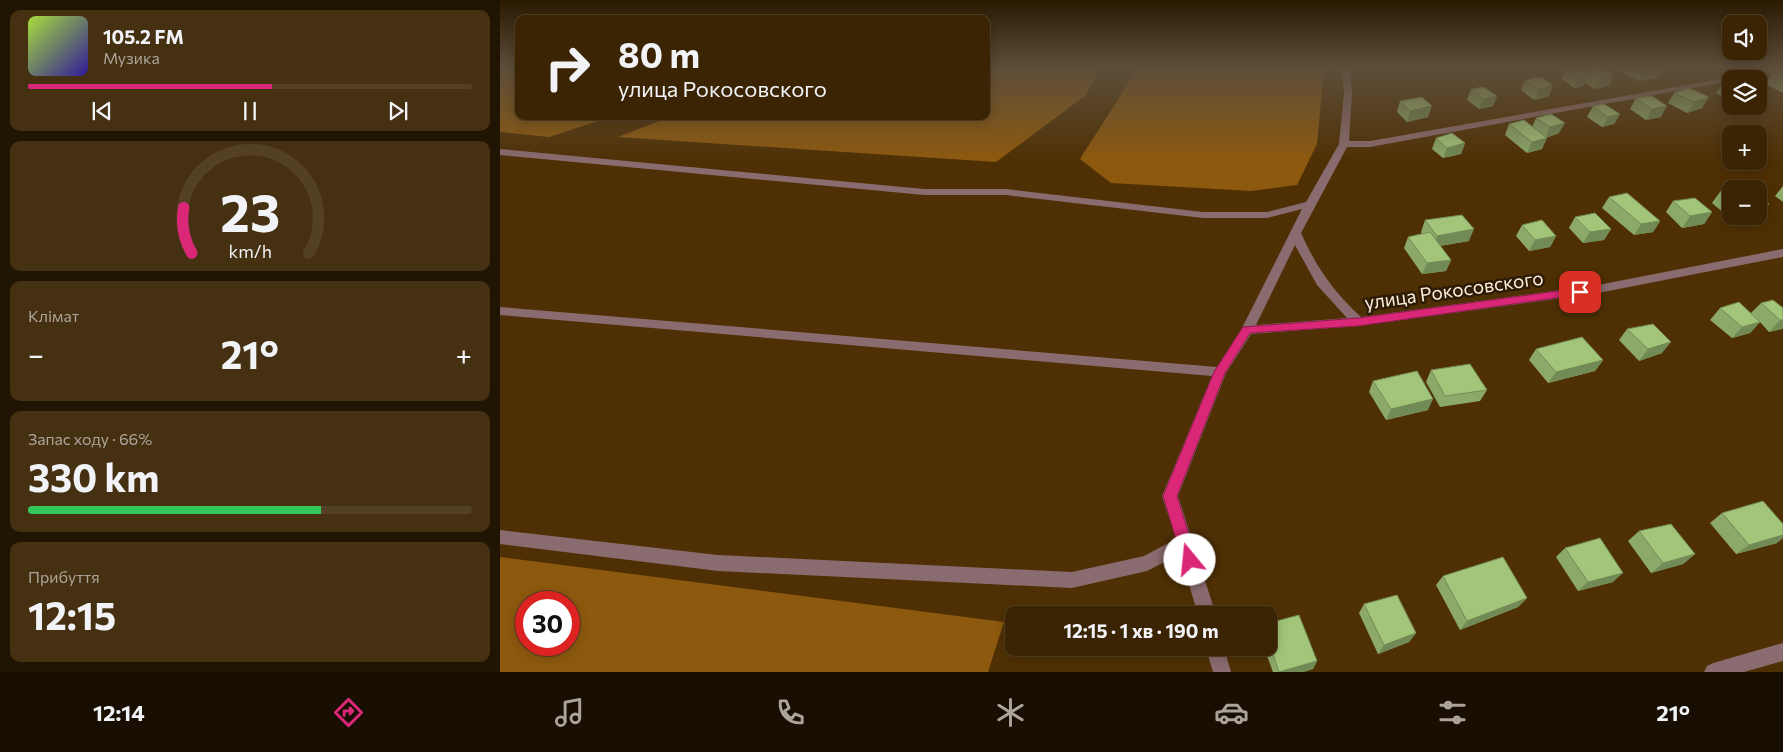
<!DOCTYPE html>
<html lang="uk">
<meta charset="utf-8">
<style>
body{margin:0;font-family:Commissioner,sans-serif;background:#463012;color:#f1f3f6;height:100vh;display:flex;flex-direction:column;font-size:19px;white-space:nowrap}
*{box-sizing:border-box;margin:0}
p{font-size:16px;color:#aca49a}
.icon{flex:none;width:28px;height:28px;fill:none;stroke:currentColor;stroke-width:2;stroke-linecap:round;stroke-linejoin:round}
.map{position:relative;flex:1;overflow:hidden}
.sheet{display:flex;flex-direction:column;gap:10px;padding:10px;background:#201402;width:500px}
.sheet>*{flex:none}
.guide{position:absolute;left:15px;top:15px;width:475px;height:105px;border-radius:10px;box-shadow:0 2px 12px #0003,0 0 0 1px #544125;background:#3b2403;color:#f1f3f6;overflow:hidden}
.fabs{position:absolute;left:1222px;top:15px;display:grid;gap:10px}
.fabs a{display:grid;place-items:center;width:45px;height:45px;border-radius:10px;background:#3b2403;box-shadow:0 2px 12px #0003,0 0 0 1px #544125;font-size:25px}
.speed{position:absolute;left:15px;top:591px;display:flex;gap:10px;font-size:25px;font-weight:700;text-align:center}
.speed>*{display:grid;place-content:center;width:65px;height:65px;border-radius:50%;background:#3b2403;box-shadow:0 2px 12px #0003,0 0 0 1px #544125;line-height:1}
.speed .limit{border:8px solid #d22;background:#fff;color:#111}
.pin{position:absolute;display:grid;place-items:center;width:42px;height:42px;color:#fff;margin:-21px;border-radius:10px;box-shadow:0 2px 8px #0006}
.me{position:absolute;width:55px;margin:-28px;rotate:343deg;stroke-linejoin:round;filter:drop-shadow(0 0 4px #0008)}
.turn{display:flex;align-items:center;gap:18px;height:105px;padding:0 20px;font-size:22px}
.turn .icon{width:65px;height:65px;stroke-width:2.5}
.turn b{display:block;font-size:35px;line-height:42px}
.big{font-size:38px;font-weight:700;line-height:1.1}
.sheet .widget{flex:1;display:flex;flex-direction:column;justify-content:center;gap:8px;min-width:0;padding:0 18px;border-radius:10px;background:#463012}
.sheet .dial{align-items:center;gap:0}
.dial svg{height:130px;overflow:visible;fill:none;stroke:#544125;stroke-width:7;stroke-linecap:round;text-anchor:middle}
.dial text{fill:#f1f3f6;stroke:none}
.song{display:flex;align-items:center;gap:15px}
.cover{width:60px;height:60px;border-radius:8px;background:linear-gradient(135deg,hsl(80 70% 55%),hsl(250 70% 35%))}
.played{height:5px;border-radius:2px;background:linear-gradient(90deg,#db2777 55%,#544125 55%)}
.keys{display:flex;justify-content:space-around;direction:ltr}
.heat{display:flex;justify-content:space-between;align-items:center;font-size:28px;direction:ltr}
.charge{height:8px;border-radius:4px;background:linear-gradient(90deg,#34c759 66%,#544125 0)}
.trip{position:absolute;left:505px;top:606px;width:272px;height:50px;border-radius:10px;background:#3b2403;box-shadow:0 2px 12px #0003,0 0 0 1px #544125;font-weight:700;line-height:50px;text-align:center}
.tab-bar{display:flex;height:80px;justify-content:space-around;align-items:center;background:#180e01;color:#aca49a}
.tab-bar .icon{width:35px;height:35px}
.tab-bar .on{color:#db2777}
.tab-bar b{font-size:22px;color:#f1f3f6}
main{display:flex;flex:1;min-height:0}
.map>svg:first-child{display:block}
.forest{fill:#8d590e;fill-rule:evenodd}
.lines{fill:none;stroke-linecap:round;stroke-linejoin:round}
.street{fill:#8a6b6f;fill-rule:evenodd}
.wall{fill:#8ca969}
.shaded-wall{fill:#728a55}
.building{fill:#a3c57a;stroke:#728a55}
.route{fill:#db2777;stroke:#8e194d}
.labels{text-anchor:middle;stroke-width:5;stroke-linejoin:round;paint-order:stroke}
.street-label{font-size:19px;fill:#fceddd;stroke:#2d1b05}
</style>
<main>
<section class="sheet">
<div class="widget">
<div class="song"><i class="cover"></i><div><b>105.2 FM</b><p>Музика</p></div></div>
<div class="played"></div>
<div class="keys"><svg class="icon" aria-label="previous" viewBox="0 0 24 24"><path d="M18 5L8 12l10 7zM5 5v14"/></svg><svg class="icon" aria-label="pause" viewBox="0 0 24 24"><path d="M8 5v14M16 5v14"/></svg><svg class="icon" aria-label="next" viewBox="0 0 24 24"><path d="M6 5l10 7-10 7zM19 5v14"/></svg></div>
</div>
<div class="widget dial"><svg viewBox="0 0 100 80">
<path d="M14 69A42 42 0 1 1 86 69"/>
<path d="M14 69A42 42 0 0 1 9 41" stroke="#db2777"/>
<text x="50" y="56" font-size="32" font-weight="700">23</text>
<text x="50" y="72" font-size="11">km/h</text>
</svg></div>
<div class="widget"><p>Клімат</p>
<div class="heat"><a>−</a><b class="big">21°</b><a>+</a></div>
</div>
<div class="widget"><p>Запас ходу · 66%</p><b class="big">330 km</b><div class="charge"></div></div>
<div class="widget"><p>Прибуття</p><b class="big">12:15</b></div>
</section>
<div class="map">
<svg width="1283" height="672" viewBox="0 0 1283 672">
<rect width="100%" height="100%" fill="#4f3004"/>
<g class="forest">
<polygon points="0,68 19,68 19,116 114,116 49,137 0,132"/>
<polygon points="486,68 600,68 585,96 496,162 118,137 172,116 486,116"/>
<polygon points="638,68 824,68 817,144 797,185 751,191 611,183 580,159"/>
<path d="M0 557 504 622 488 672H0ZM26 602H69V645H26Z"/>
</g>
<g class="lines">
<g class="street">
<path d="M842 68H850L852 94 849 141H870L1283 68V71L1243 79H1231V81L870 147H847L801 233C817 268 832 290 861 317L1098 285 1283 249V257L1098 293 858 326 751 334 726 373 678 496 716 615H698L680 554 647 571 572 588 218 571 0 544V530L218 555 572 572 644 556 676 539 662 496 712 376 0 315V307L717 367 742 328 802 209 767 218H703L506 195H424L0 155V149L424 189H506L703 212H767L806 202 839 144 844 94ZM795 245 817 285 847 318 756 325Z"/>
<polygon points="1283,643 1283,661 1244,672 1204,672 1207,666 1213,663"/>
<polygon points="706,648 724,648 731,672 713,672"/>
</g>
</g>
<g class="wall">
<polygon points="1124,68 1163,68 1157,78 1138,81 1122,72"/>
<polygon points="1067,69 1083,72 1085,69 1114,75 1109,86 1094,89 1085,82 1083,86 1074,88 1062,79"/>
<polygon points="1283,71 1283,93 1265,84 1272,74"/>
<polygon points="1025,80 1049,96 1034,100 1021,90"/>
<polygon points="1231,80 1231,101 1216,93 1223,83"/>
<polygon points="1189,88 1202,108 1187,113 1168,103 1174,93"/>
<polygon points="971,89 997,96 993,106 979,109 967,100"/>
<polygon points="1152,96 1161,117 1146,120 1130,109 1136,98"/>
<polygon points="900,101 928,117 907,122 897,112"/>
<polygon points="1093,106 1120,114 1114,124 1102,127 1087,117"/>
<polygon points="1036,118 1059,133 1046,138 1042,149 1027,153 1005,135 1009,124 1032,127"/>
<polygon points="936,138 965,143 961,154 943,158 932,149"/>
<polygon points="1283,186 1283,202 1275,196"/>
<polygon points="1231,189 1231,216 1251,216 1232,220 1212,203 1220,192"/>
<polygon points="1109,197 1160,221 1153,232 1134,235 1102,208"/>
<polygon points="1173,201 1212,212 1204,224 1182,228 1166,212"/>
<polygon points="1075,217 1111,229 1104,240 1083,243 1069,228"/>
<polygon points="925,220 969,241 940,246 951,260 946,271 922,274 904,248 908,237 922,234 921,232"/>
<polygon points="1022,225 1056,236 1050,247 1029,251 1016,236"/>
<polygon points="1261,303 1283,308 1283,328 1282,329 1269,332 1260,322 1250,333 1232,338 1210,320 1220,308 1251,313"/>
<polygon points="1127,329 1162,353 1139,361 1119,340"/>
<polygon points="1036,349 1103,360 1095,371 1048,383 1029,360"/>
<polygon points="931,370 987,390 980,401 940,407 926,382"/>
<polygon points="873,381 928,410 886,420 869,392"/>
<polygon points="1222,513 1277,543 1236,554 1210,523"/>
<polygon points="1139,531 1195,554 1183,564 1151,573 1128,541"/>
<polygon points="1065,548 1113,582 1078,591 1056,557"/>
<polygon points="943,576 1027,598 1018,607 960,630 936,585"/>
<polygon points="864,604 916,633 909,642 878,654 859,613"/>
<polygon points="769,623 817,661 813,669 803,672 773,672 764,648 769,648"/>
</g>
<g class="shaded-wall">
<polygon points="1163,68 1157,78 1138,81 1143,71"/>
<polygon points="1088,75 1083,86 1074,88 1079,77"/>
<polygon points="1114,75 1109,86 1094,89 1099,78"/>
<polygon points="1053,85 1049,96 1034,100 1039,89"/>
<polygon points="997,96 993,106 979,109 983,99"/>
<polygon points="1209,97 1202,108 1187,113 1194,102"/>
<polygon points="932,106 928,117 907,122 910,111"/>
<polygon points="1167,106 1161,117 1146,120 1152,109"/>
<polygon points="1120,114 1114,124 1102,127 1108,117"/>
<polygon points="1065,123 1059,133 1045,138 1050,127"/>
<polygon points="1047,138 1042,149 1027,153 1032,142"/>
<polygon points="965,143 961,154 943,158 947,148"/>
<polygon points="1269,204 1260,215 1259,215 1259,205"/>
<polygon points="1212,212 1204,224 1182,228 1190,216"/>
<polygon points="1234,216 1251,216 1232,220"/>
<polygon points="1160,221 1153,232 1134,235 1141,224"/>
<polygon points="974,229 969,241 933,247 937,236"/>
<polygon points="1111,229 1104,240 1083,243 1090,232"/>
<polygon points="1056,236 1050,247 1029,251 1035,240"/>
<polygon points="951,260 946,271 922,274 927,263"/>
<polygon points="1280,320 1283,320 1283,328 1269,332"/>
<polygon points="1260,322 1250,333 1232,338 1242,327"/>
<polygon points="1171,342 1162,353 1139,361 1148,349"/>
<polygon points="1103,360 1095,371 1048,383 1056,372"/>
<polygon points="933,399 928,410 886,420 891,409"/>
<polygon points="1283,535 1283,538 1277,543 1236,554 1249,545"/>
<polygon points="1195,554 1183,564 1151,573 1163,563"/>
<polygon points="1123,573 1113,582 1078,591 1088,582"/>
<polygon points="1027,598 1018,607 960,630 967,621"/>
<polygon points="916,633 909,642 878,654 884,645"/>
<polygon points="817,661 813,669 803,672 779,672"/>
</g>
<g class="building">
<polygon points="1078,68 1088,75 1079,77 1067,69"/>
<polygon points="1090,68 1104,68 1114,75 1099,78 1085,69"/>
<polygon points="1139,68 1161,68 1143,71"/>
<polygon points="1283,71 1283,80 1272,74"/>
<polygon points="1041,77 1053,85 1039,89 1025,80"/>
<polygon points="1231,80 1231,87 1223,83"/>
<polygon points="984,87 997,96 983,99 971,89"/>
<polygon points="1189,88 1209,97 1194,102 1174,93"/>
<polygon points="1152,96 1167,106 1152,109 1136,98"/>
<polygon points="922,97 932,106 910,111 900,101"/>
<polygon points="1104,104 1120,114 1108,117 1093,106"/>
<polygon points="1051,114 1065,123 1050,127 1036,118"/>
<polygon points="1024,120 1047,138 1032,142 1009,124"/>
<polygon points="952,133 965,143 947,148 936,138"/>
<polygon points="1248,186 1251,189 1234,189"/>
<polygon points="1231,189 1231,201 1220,192"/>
<polygon points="1127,193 1160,221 1141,224 1109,197"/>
<polygon points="1259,195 1269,204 1259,205"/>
<polygon points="1195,198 1212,212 1190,216 1173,201"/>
<polygon points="1095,213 1111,229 1090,232 1075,217"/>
<polygon points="962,215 974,229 937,236 925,220"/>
<polygon points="1042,220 1056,236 1035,240 1022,225"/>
<polygon points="930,232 951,260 927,263 908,237"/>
<polygon points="1273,300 1283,308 1283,320 1280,320 1261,303"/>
<polygon points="1239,302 1260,322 1242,327 1220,308"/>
<polygon points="1153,324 1171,342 1148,349 1127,329"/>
<polygon points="1082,337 1103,360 1056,372 1036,349"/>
<polygon points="970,364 987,390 945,396 931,370"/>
<polygon points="917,371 933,399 891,409 873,381"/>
<polygon points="1263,501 1283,524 1283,535 1249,545 1222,513"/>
<polygon points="1171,524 1195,554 1163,563 1139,531"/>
<polygon points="1100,538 1123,573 1088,582 1065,548"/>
<polygon points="1003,557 1027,598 967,621 943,576"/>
<polygon points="897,595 916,633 884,645 864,604"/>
<polygon points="799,615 817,661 779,672 769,643 769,623"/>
</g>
<linearGradient id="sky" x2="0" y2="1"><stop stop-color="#2b1a02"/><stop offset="0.42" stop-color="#5d4e3a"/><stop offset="1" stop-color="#5d4e3a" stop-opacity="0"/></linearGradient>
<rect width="1283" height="162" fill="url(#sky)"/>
<polygon class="route" points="1080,288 1085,292 1084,294 858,326 750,333 725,373 677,496 697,560 695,565 690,567 684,565 663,496 714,372 743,327 858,318"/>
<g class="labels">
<g class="street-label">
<text transform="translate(954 290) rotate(-8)" y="7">улица Рокосовского</text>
</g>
</g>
</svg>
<div class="fabs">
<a><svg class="icon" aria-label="sound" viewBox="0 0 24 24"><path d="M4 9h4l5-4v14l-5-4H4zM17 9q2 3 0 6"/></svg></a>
<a><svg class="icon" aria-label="layers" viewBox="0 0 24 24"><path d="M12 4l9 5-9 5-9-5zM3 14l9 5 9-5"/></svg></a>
<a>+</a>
<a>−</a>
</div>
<div class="speed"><div class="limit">30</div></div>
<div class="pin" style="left:1080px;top:292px;background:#d93025"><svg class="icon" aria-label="arrive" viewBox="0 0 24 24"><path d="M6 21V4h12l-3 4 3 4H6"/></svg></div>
<svg class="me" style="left:690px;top:560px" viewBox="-20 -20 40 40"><circle r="19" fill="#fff"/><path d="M0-13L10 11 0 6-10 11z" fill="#db2777"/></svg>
<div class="trip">12:15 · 1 хв · 190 m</div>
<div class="guide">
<div class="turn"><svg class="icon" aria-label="right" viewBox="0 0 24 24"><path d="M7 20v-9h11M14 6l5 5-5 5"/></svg><div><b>80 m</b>улица Рокосовского</div></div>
</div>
</div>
</main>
<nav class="tab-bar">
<b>12:14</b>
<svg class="icon on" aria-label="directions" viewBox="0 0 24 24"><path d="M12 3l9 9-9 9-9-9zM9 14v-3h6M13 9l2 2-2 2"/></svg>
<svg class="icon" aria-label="music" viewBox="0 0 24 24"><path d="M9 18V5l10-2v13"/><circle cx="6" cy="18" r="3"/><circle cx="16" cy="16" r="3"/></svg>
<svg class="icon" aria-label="phone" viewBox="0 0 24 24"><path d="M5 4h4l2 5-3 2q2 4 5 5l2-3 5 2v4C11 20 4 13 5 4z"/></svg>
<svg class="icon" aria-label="climate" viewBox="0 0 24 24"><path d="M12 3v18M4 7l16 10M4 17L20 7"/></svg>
<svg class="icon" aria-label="car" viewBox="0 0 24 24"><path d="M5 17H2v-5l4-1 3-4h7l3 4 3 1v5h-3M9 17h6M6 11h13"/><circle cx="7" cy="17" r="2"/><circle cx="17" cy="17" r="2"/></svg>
<svg class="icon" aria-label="filters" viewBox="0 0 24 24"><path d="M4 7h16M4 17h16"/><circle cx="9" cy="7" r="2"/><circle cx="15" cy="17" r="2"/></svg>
<b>21°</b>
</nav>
